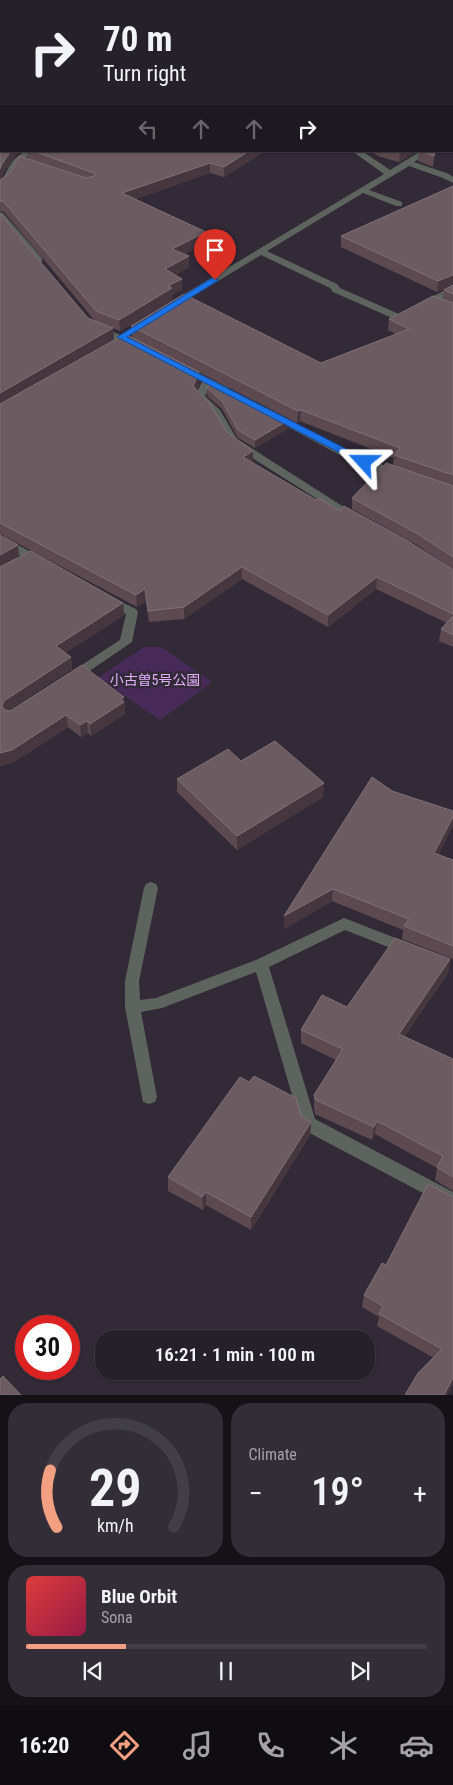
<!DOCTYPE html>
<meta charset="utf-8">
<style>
body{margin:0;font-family:"Roboto Condensed","Noto Sans JP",sans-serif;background:#322d36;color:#f1f3f6;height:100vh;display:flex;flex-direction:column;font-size:19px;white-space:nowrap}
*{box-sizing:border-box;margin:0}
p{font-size:16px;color:#a4a3a8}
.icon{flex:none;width:28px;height:28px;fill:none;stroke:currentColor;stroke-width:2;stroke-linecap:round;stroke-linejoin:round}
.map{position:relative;height:1395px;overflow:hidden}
.sheet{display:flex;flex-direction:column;gap:8px;padding:8px;background:#151217;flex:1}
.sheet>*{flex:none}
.banner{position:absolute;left:0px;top:0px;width:454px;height:152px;box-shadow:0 1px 4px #0004,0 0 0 1px #423e47;background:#26202a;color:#f1f3f6;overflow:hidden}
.speed{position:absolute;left:15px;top:1315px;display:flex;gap:10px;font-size:25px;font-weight:700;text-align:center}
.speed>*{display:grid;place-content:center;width:65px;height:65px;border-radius:50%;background:#26202a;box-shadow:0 1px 4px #0004,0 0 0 1px #423e47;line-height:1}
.speed .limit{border:8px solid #d22;background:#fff;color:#111}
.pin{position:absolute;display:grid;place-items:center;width:42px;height:42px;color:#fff;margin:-51px -21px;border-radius:50% 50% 50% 0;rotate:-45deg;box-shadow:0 0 5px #0007}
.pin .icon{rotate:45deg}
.me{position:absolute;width:55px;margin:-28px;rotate:294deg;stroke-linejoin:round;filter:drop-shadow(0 0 4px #0008)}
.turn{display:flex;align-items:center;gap:18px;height:105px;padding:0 20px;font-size:22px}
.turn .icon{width:65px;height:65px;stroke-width:2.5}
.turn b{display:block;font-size:35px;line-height:42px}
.lanes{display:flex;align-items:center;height:48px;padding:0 20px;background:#0003;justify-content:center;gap:25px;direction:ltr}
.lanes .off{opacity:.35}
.big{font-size:38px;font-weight:600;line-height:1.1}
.sheet .widget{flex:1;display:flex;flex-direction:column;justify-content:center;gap:8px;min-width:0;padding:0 18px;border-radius:20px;background:#322d36}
.sheet .dial{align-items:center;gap:0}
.dial svg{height:130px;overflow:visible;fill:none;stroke:#423e47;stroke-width:7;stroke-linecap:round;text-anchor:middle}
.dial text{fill:#f1f3f6;stroke:none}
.song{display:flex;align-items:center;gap:15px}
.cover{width:60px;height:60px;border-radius:8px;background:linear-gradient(135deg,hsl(0 70% 55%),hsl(340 70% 35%))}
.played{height:5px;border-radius:2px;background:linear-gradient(90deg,#f3a082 25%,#423e47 25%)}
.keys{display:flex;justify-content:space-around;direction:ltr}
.heat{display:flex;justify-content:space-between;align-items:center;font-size:28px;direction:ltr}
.sheet .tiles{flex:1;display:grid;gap:8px;grid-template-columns:1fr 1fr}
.widget:last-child{grid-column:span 2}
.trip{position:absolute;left:95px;top:1330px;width:280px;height:50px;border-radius:20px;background:#26202a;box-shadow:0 1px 4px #0004,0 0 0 1px #423e47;font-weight:600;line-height:50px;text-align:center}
.menu{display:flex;height:80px;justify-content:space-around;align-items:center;background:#0f0d11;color:#a4a3a8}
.menu .icon{width:35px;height:35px}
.menu .active{color:#f3a082}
.menu b{font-size:22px;color:#f1f3f6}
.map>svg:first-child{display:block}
.green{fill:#482a58}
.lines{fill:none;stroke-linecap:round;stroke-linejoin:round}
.minor{fill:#5d645e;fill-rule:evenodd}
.wall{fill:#5c4a50}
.shaded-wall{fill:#46373f}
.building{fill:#6c5b61;stroke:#7f7076}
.route{fill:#1a73e8;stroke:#114b97}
.labels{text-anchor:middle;stroke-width:5;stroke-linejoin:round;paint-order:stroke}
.park-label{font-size:14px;fill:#e3b0fe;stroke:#332a38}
</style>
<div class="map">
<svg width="453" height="1395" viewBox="0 0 453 1395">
<rect width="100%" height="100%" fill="#332a38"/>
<polygon class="green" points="144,647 161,647 212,682 160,720 98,678"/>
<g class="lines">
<g class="minor">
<rect x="452" y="81" width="1" height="4"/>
<polygon points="453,123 453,128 452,128 452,123"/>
<path d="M26 151H35C30 156 22 159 19 164 13 174 11 186 0 190 0 183 8 167 13 161 16 157 21 154 26 151Z"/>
<polygon points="352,151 362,151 390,170 421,151 431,151 414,162 449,174 453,177 453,183 443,178 409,166 369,190 402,202 402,206 396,206 363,193 267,251 337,284 340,288 399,314 453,286 453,293 399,321 333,292 330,288 261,255 177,306 171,306 171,302 384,174"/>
<polygon points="0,212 3,213 42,258 42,262 36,262 0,220"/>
<polygon points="97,325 139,343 141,345 136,348 133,347 94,330 92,328"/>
<polygon points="185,366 229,388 229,392 221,392 210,386 205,396 220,410 237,439 358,516 360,518 358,520 350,520 229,443 212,414 195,396 202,382 182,371 182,367"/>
<polygon points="272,411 355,455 400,471 401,473 396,476 392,475 347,459 268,416 267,414"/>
<polygon points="0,536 43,558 45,561 43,564 35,564 0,544"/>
<polygon points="109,596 136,609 138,612 132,642 76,680 68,680 66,677 68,674 120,640 126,614 105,603 103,600 105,597"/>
<polygon points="151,882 156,884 158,888 139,981 140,1000 156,998 256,960 344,918 411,944 413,948 411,952 406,954 345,930 269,967 315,1119 453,1192 453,1209 302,1129 256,972 162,1008 141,1012 157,1097 155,1102 149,1104 143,1102 125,1007 125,981 144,888 146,884"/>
</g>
</g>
<g class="wall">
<polygon points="0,0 453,0 453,79 452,1 1,1 1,151 22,151 16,155 3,174 1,180 28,159 27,151 265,151 224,177 210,173 135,199 206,232 206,243 184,254 189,256 189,267 175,275 182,290 172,295 173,299 120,331 113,328 114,339 44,379 132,337 131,326 321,363 396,334 388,330 389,319 443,299 444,290 450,287 437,292 341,247 341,236 453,186 453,570 417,545 352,509 352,498 393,465 394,458 300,421 297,423 199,372 199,383 197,390 227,432 253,451 253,463 316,500 340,511 453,570 453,647 439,641 441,629 447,623 376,589 328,627 242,579 184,619 149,622 146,601 137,607 0,534 0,214 88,318 96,322 4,212 0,211"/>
<polygon points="371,151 417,151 399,162 378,156"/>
<polygon points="419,151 435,151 433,167 418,161"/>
<polygon points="207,388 287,421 287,429 255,448 238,438 222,409 207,396"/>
<polygon points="19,557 123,603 124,615 65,653 71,657 72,669 9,710 124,697 125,714 91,736 88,733 81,737 68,727 14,762 0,766"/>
<polygon points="241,761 323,797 237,850 177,792 177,779"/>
<polygon points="372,777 438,855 453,860 453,959 402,939 403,930 332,901 284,929 284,916"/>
<polygon points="450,959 448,973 404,1037 453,1059 453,1191 435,1180 437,1168 375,1134 372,1140 315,1114 314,1108 314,1095 336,1060 301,1043 301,1030 347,1007"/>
<polygon points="301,1116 311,1122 310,1135 251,1230 206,1205 203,1210 168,1191 168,1177"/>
<polygon points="453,1197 453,1384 447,1395 405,1395 434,1358 377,1326 379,1317 362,1307 364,1295 386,1265"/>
</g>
<g class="shaded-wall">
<polygon points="11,151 22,151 16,155 3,174 0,182 0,169 2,164"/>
<polygon points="249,151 265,151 224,177 224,167"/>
<polygon points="401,151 417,151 399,162 400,152"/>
<polygon points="210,163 210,173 123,204 122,193"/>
<polygon points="206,232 206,243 173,260 172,249"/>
<polygon points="189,256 189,267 165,280 165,269"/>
<polygon points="453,275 453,285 437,292 438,281"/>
<polygon points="182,279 182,290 172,295 173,299 120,331 119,320 168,286"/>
<polygon points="113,328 114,339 0,405 0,393"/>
<polygon points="199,372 199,383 194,397 193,386"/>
<polygon points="301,410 300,421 297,423 298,411"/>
<polygon points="287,421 287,429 255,448 255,440"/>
<polygon points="253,451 253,463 243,457"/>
<polygon points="18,545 19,557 0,568 0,555"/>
<polygon points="242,567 242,579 184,619 184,607"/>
<polygon points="377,577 376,589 328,627 328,615"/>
<polygon points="145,589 146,601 137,607 136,595"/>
<polygon points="123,603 124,615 57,658 56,646"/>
<polygon points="71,657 72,669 6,712 2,706 4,701"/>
<polygon points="124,697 125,714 91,736 90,724"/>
<polygon points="66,715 68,727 14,762 0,766 0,753"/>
<polygon points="87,721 88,733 81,737 80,725"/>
<polygon points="324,783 323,797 237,850 237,836"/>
<polygon points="453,817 453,826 433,866 434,853"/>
<polygon points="333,889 332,901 284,929 284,916"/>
<polygon points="450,959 448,973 397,1047 399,1034"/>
<polygon points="377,1121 375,1134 372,1140 374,1127"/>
<polygon points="311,1122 310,1135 251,1230 251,1217"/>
<polygon points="206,1192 206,1205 203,1210 202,1197"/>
<polygon points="453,1378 453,1384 447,1395 444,1395"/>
</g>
<g class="building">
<polygon points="0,0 453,0 453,3 452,1 1,1 1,10 0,6"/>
<rect x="452" y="10" width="1" height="59"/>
<rect x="0" y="13" width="1" height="58"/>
<rect x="0" y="78" width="1" height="20"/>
<polygon points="1,104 1,151 11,151 2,164 0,169 0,105"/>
<polygon points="33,151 249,151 224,167 210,163 122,193 206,232 172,249 189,256 165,269 182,279 168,286 172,288 119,320 96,311 3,201 0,201 0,180 10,173 19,156 86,178 95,176 94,173"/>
<polygon points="419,151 435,151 434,156"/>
<polygon points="453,186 453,275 438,281 341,236"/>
<polygon points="0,214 88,318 113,328 0,393"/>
<polygon points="453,285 453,294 444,290"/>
<polygon points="184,294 321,363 409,329 389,319 433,296 453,303 453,475 394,455 400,448 301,410 298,411 131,326"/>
<polygon points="125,334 199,372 193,386 210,404 227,432 253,451 243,457 316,500 319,498 340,511 344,506 408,541 453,570 453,614 377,577 328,615 242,567 184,607 148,611 145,589 136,595 0,523 0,404"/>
<polygon points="211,381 287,421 255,440 238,430 222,401 207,388"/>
<polygon points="386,463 453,486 453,557 418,534 352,498"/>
<polygon points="0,535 18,545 0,555"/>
<polygon points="31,551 123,603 56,646 71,657 4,701 2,706 5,710 10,711 82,665 124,697 121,699 124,702 90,724 87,721 80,725 66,715 12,750 0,753 0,567"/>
<polygon points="453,616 453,635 441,629"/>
<polygon points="275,741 324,783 237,836 177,779 228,749 241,761"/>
<polygon points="372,777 392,791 453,811 453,817 434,853 453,860 453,946 404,926 409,919 333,889 284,916"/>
<polygon points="395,938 450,959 399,1034 453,1059 453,1177 437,1167 443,1156 377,1121 374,1127 316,1100 314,1095 343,1049 301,1030 322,995 347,1007"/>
<polygon points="254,1076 296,1098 301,1116 311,1122 251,1217 206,1192 202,1197 168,1177 240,1077 249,1082"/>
<polygon points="428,1184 453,1197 453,1378 444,1395 405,1395 418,1373 442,1349 379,1314 383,1306 364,1295 382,1263 386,1265"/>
<polygon points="3,1376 21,1395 0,1395 0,1379"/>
</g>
<polygon class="route" points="212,278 219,280 127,337 368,460 368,464 361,464 117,337"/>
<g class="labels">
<g class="park-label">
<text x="155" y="685">小古曽5号公園</text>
</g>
</g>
</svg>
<div class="speed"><div class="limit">30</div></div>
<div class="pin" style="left:215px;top:280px;background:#d93025"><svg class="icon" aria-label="arrive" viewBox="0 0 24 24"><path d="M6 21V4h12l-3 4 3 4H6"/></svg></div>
<svg class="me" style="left:364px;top:462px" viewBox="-20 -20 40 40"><path d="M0-17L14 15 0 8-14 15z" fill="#1a73e8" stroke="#fff" stroke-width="4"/></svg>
<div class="trip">16:21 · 1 min · 100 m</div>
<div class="banner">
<div class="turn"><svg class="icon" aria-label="right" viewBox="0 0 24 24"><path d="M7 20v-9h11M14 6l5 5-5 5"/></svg><div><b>70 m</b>Turn right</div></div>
<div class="lanes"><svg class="icon off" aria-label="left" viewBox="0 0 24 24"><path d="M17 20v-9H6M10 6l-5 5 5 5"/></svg><svg class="icon off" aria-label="ahead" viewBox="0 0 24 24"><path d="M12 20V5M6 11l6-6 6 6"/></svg><svg class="icon off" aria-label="ahead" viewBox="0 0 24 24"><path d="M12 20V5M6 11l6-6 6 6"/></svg><svg class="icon" aria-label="right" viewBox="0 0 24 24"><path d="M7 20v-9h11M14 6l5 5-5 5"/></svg></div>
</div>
</div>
<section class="sheet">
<div class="tiles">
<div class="widget dial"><svg viewBox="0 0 100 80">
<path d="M14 69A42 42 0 1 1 86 69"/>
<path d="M14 69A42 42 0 0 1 10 34" stroke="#f3a082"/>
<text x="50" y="56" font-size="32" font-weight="700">29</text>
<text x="50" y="72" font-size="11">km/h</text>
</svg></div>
<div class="widget"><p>Climate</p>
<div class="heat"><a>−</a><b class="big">19°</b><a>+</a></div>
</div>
<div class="widget">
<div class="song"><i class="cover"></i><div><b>Blue Orbit</b><p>Sona</p></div></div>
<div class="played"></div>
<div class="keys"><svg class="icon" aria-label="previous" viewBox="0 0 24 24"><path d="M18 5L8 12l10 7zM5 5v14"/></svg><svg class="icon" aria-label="pause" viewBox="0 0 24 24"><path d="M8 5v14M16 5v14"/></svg><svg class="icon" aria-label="next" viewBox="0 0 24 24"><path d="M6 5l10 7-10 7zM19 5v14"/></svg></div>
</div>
</div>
</section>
<nav class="menu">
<b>16:20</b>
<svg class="icon active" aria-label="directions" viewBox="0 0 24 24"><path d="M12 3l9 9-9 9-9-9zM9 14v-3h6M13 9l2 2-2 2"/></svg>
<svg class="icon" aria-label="music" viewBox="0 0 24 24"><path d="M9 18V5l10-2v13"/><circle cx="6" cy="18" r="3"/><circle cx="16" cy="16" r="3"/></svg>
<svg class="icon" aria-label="phone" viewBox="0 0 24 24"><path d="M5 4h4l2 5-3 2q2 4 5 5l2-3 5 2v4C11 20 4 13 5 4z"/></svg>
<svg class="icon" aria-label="climate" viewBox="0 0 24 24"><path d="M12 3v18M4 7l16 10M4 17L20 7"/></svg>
<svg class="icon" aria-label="car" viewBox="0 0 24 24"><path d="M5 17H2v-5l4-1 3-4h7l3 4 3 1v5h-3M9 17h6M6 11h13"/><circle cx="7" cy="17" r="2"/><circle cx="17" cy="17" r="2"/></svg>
</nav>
